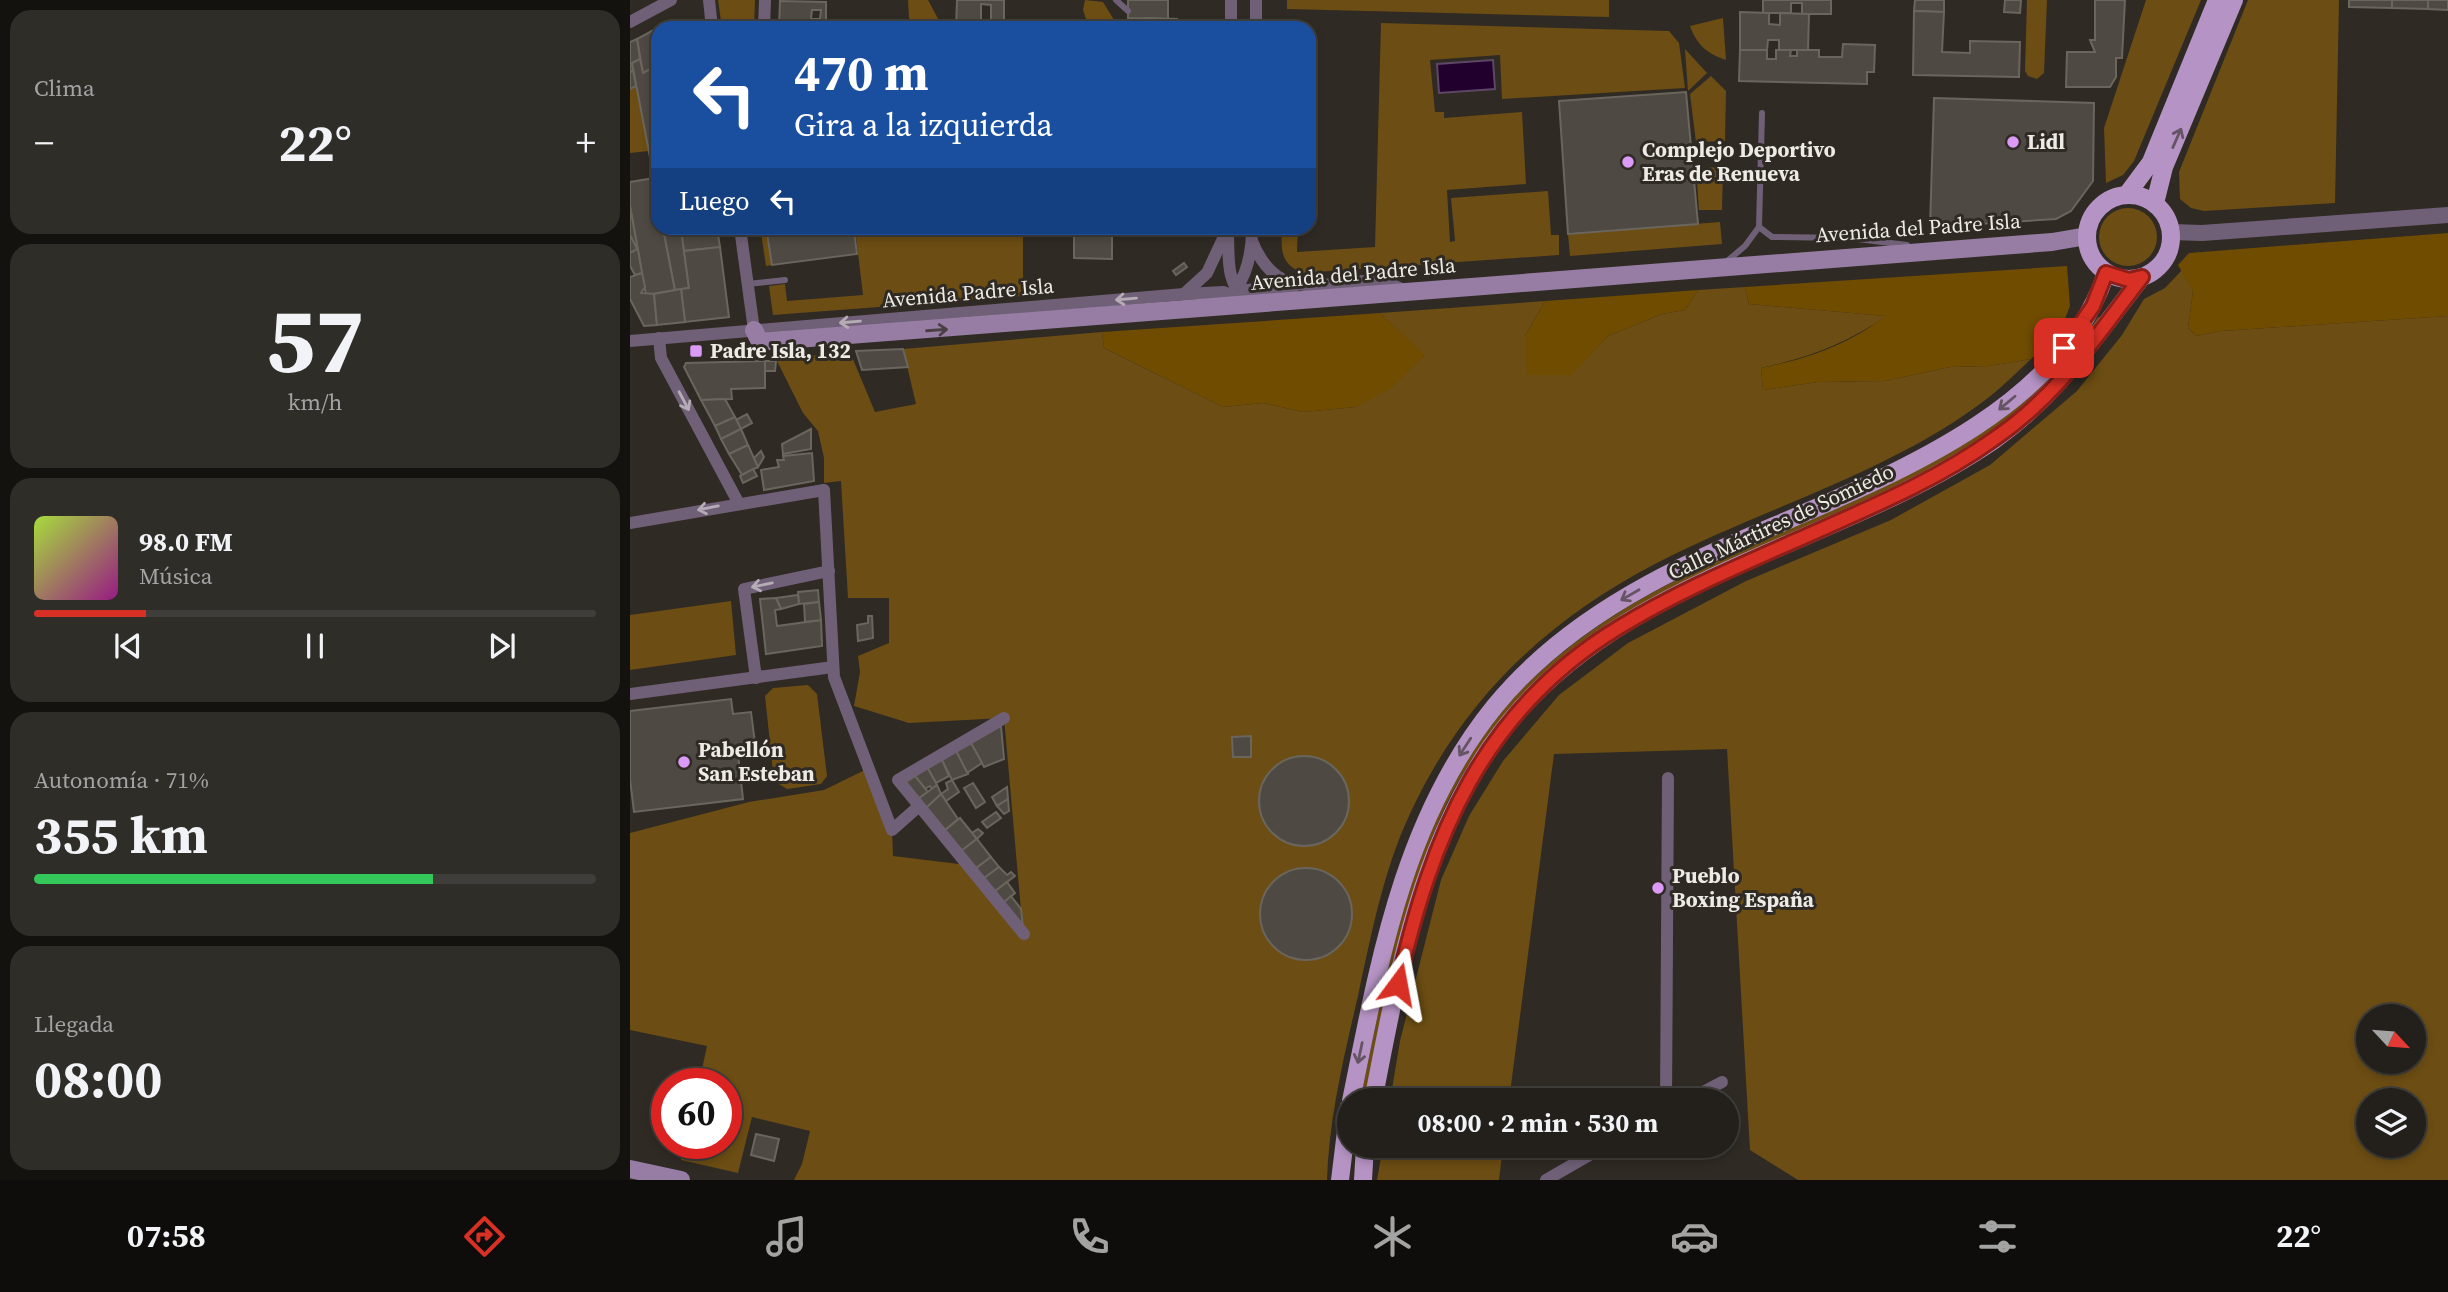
<!DOCTYPE html>
<html lang="es">
<meta charset="utf-8">
<style>
body{margin:0;font-family:"Source Serif 4",serif;background:#2f2d28;color:#f1f3f6;height:100vh;display:flex;flex-direction:column;font-size:26px;white-space:nowrap}
*{box-sizing:border-box;margin:0}
p{font-size:23px;color:#a3a3a3}
.icon{flex:none;width:38px;height:38px;fill:none;stroke:currentColor;stroke-width:2;stroke-linecap:round;stroke-linejoin:round}
.map{position:relative;flex:1;overflow:hidden}
.drawer{display:flex;flex-direction:column;gap:10px;padding:10px;background:#13120f;width:630px}
.drawer>*{flex:none}
.top-card{position:absolute;left:21px;top:21px;width:665px;height:214px;border-radius:21px;box-shadow:0 4px 10px #0003,0 0 0 2px #403e3a;background:#1a4fa0;color:#fff;overflow:hidden}
.needle{width:46px;rotate:116deg}
.fabs{position:absolute;left:1726px;top:1004px;display:grid;gap:14px}
.fabs a{display:grid;place-items:center;width:70px;height:70px;border-radius:50%;background:#23201b;box-shadow:0 4px 10px #0003,0 0 0 2px #403e3a;font-size:35px}
.speed{position:absolute;left:21px;top:1068px;display:flex;gap:14px;font-size:35px;font-weight:700;text-align:center}
.speed>*{display:grid;place-content:center;width:91px;height:91px;border-radius:50%;background:#23201b;box-shadow:0 4px 10px #0003,0 0 0 2px #403e3a;line-height:1}
.speed .limit{border:10px solid #d22;background:#fff;color:#111}
.pin{position:absolute;display:grid;place-items:center;width:60px;height:60px;color:#fff;margin:-30px;border-radius:14px;box-shadow:0 4px 10px #0006}
.me{position:absolute;width:77px;margin:-38px;rotate:13deg;stroke-linejoin:round;filter:drop-shadow(0 0 5px #0008)}
.turn{display:flex;align-items:center;gap:24px;height:147px;padding:0 28px;font-size:32px}
.turn .icon{width:91px;height:91px;stroke-width:2.5}
.turn b{display:block;font-size:49px;line-height:60px}
.then{display:flex;align-items:center;height:66px;padding:0 28px;background:#0003;gap:14px;font-size:26px}
.big{font-size:52px;font-weight:700;line-height:1.1}
.drawer .widget{flex:1;display:flex;flex-direction:column;justify-content:center;gap:10px;min-width:0;padding:0 24px;border-radius:21px;background:#2f2d28}
.drawer .dial{align-items:center;gap:0}
.dial b{font-size:91px;line-height:1}
.song{display:flex;align-items:center;gap:21px}
.cover{width:84px;height:84px;border-radius:10px;background:linear-gradient(135deg,hsl(80 70% 55%),hsl(310 70% 35%))}
.played{height:7px;border-radius:4px;background:linear-gradient(90deg,#d93025 20%,#403e3a 20%)}
.keys{display:flex;justify-content:space-around;direction:ltr}
.heat{display:flex;justify-content:space-between;align-items:center;font-size:38px;direction:ltr}
.charge{height:10px;border-radius:5px;background:linear-gradient(90deg,#34c759 71%,#403e3a 0)}
.trip{position:absolute;left:707px;top:1088px;width:402px;height:70px;border-radius:35px;background:#23201b;box-shadow:0 4px 10px #0003,0 0 0 2px #403e3a;font-weight:700;line-height:70px;text-align:center}
.dock{display:flex;height:112px;justify-content:space-around;align-items:center;background:#0e0d0b;color:#a3a3a3}
.dock .icon{width:49px;height:49px}
.dock .current{color:#d93025}
.dock b{font-size:32px;color:#f1f3f6}
main{display:flex;flex:1;min-height:0}
.map>svg:first-child{display:block}
.green{fill:#6c4d13;fill-rule:evenodd}
.forest{fill:#6f4c00}
.water{fill:#21002d;stroke:#5e4665;stroke-width:2}
.building{fill:#4e4942;stroke:#6a655d;stroke-width:2;fill-rule:evenodd}
.lines{fill:none;stroke-linecap:round;stroke-linejoin:round}
.service{stroke:#706077;stroke-width:6}
.minor{stroke:#706077;stroke-width:12}
.tertiary{stroke:#706077;stroke-width:16}
.secondary{stroke:#977da3;stroke-width:18}
.primary{stroke:#b593c4;stroke-width:18}
.oneway{stroke:#655464}
.oneway2{stroke:#b5acb5}
.oneway3{stroke:#493f44}
.route-casing{stroke:#8d1f18;stroke-width:18}
.route{stroke:#d93025;stroke-width:12}
.poi-dot{fill:#db9af6;stroke:#2f2a24;stroke-width:2.5}
.labels{text-anchor:middle;stroke-width:6;stroke-linejoin:round;paint-order:stroke}
.poi-label{font-size:21px;font-weight:bold;fill:#eeebe7;stroke:#2f2a24;text-anchor:start}
.street-label{font-size:21px;fill:#eeebe7;stroke:#2f2a24}
</style>
<main>
<section class="drawer">
<div class="widget"><p>Clima</p>
<div class="heat"><a>−</a><b class="big">22°</b><a>+</a></div>
</div>
<div class="widget dial"><b>57</b><p>km/h</p></div>
<div class="widget">
<div class="song"><i class="cover"></i><div><b>98.0 FM</b><p>Música</p></div></div>
<div class="played"></div>
<div class="keys"><svg class="icon" aria-label="previous" viewBox="0 0 24 24"><path d="M18 5L8 12l10 7zM5 5v14"/></svg><svg class="icon" aria-label="pause" viewBox="0 0 24 24"><path d="M8 5v14M16 5v14"/></svg><svg class="icon" aria-label="next" viewBox="0 0 24 24"><path d="M6 5l10 7-10 7zM19 5v14"/></svg></div>
</div>
<div class="widget"><p>Autonomía · 71%</p><b class="big">355 km</b><div class="charge"></div></div>
<div class="widget"><p>Llegada</p><b class="big">08:00</b></div>
</section>
<div class="map">
<svg width="1818" height="1180" viewBox="0 0 1818 1180">
<rect width="100%" height="100%" fill="#2f2a24"/>
<g class="green">
<polygon points="88,0 125,0 124,28 92,28"/>
<polygon points="278,0 298,0 313,28 285,28 279,18"/>
<polygon points="455,0 473,2 489,28 459,28 453,10"/>
<polygon points="657,0 979,0 979,17 657,9"/>
<polygon points="1397,0 1417,0 1414,73 1407,79 1398,76 1395,71"/>
<polygon points="1516,0 1571,0 1504,161 1493,175 1476,183 1474,128"/>
<polygon points="1618,0 1709,0 1705,203 1574,211 1561,208 1550,199 1549,172"/>
<path d="M1093 18 1096 60C1077 54 1067 45 1060 26Z"/>
<path d="M751 23 1039 31 1049 43 1055 88 872 99 870 55 800 60 805 112H814V118L892 112 896 184 817 190 820 242 825 241 821 198 918 191 921 235H929V255L672 273C650 263 651 250 652 228H668L667 252 745 247Z"/>
<polygon points="1055,49 1077,73 1058,91"/>
<polygon points="1081,76 1096,91 1095,141 1066,142 1060,94"/>
<polygon points="6,86 19,151 0,153 0,89"/>
<polygon points="1093,167 1092,210 1069,210 1066,168"/>
<circle cx="1498" cy="237" r="29"/>
<polygon points="1090,222 1092,244 940,256 938,234"/>
<polygon points="225,228 393,228 393,296 143,315 139,286 155,284 157,301 233,295"/>
<polygon points="131,233 137,233 142,265 136,266"/>
<path d="M1553 269 1563 291 1558 328 1566 336 1591 331 1818 316V1180H1168L1120 1150 1097 749 924 754 879 1101H760L770 1041 811 880 839 816 873 761 929 695 998 643 1116 581 1261 520 1360 465 1447 391 1492 335 1514 299 1535 288ZM1738 1017H1783V1062H1738ZM1738 1101H1783V1146H1738Z"/>
<path d="M1115 287 1119 304 1256 316C1218 343 1177 358 1131 368L1133 390 1188 382 1255 381 1320 367 1359 366 1401 359C1387 372 1373 386 1358 398 1259 474 1132 508 1023 565 913 623 831 702 779 816 753 872 741 936 728 996 714 1056 699 1118 697 1180H164L172 1164 180 1131 122 1117 108 1173 51 1160 55 1143H96V1083H69L77 1046 0 1030V833L119 802 194 790 239 768 262 830 263 856 337 865 393 933 374 718 279 723 224 706 230 672 228 656 259 643V598H218L211 481 194 483V458L188 431 173 413 146 359 220 352 245 412 286 404 273 349 472 332 474 348 593 407 633 403 673 412 726 407 794 356 750 313 915 301 895 336 940 375 978 336 1032 314 1055 310 1068 290Z"/>
<path d="M1468 317 1473 319C1432 366 1394 411 1341 445 1155 564 926 583 817 803 775 889 757 1007 735 1101H730C751 1001 768 896 812 802 856 709 935 640 1024 592 1061 571 1100 557 1138 538 1183 516 1225 490 1269 466 1311 442 1365 418 1404 390 1429 372 1451 342 1468 317Z"/>
<polygon points="101,601 106,655 0,670 0,615"/>
<polygon points="178,685 187,694 197,776 191,784 157,789 144,781 135,696 143,688"/>
<polygon points="753,1146 873,1146 869,1180 747,1180"/>
</g>
<g class="forest">
<polygon points="1818,233 1818,316 1591,331 1566,336 1558,328 1563,291 1548,265 1559,253"/>
<path d="M1437 266 1440 306 1430 332 1401 359 1359 366 1320 367 1255 381 1188 382 1133 390 1131 368C1176 359 1219 345 1255 316L1119 304 1115 287Z"/>
<polygon points="1068,290 1055,310 1032,314 978,336 941,375 897,375 895,336 915,301"/>
<polygon points="750,313 795,355 760,389 726,407 673,412 633,403 593,407 474,348 472,332"/>
</g>
<polygon class="water" points="863,60 865,89 809,93 807,64"/>
<g class="building">
<path d="M327 0H374V28H326ZM351 4 361 5V24L351 23Z"/>
<polygon points="498,0 538,0 538,19 498,18"/>
<polygon points="1133,0 1201,0 1201,14 1172,14 1172,3 1161,3 1161,13 1133,13"/>
<polygon points="1285,0 1314,0 1314,12 1284,11"/>
<polygon points="1375,0 1391,0 1390,13 1374,12"/>
<polygon points="1465,0 1495,0 1492,58 1486,58 1486,77 1480,87 1436,87 1437,52 1465,52 1460,40 1465,40"/>
<polygon points="1719,0 1762,0 1762,8 1719,7"/>
<polygon points="1762,0 1798,0 1798,9 1762,8"/>
<polygon points="1798,0 1818,0 1818,10 1798,9"/>
<path d="M150 1 196 2V28H149ZM182 10H191L190 19H181Z"/>
<polygon points="1284,11 1314,12 1312,52 1340,53 1340,41 1390,42 1389,77 1283,75"/>
<polygon points="1110,12 1139,13 1139,24 1150,25 1150,13 1179,14 1178,50 1149,50 1149,40 1138,40 1137,50 1110,50"/>
<polygon points="515,18 547,19 547,28 514,28"/>
<polygon points="42,20 57,28 28,28 28,65 13,73 7,39"/>
<polygon points="7,39 10,59 2,63 3,70 0,73 0,42"/>
<polygon points="1213,44 1245,45 1244,72 1237,72 1237,84 1109,81 1110,50 1137,50 1137,59 1146,59 1146,50 1161,50 1160,56 1167,56 1167,50 1189,50 1189,57 1212,57"/>
<polygon points="10,59 13,73 28,65 28,199 2,63"/>
<polygon points="3,70 6,86 0,89 0,73"/>
<polygon points="1056,92 1068,224 938,234 929,101"/>
<polygon points="1304,98 1464,103 1463,181 1441,211 1426,219 1300,227"/>
<polygon points="24,178 28,228 33,228 45,290 16,295 0,206 0,182"/>
<polygon points="0,206 12,273 5,275 0,266 0,253 7,249 0,235"/>
<polygon points="33,228 51,228 59,288 45,290"/>
<polygon points="51,228 87,228 90,247 54,251"/>
<polygon points="175,228 215,228 216,232 224,231 227,254 142,265 137,233"/>
<polygon points="444,228 482,228 482,259 444,258"/>
<polygon points="0,235 7,249 0,253"/>
<polygon points="90,247 99,317 55,322 51,289 59,288 54,251"/>
<polygon points="554,263 557,267 546,275 543,271"/>
<polygon points="12,273 15,287 11,293 24,294 27,325 14,326 0,299 0,277"/>
<polygon points="51,289 55,322 27,325 24,294"/>
<polygon points="273,349 278,367 232,370 226,351"/>
<polygon points="135,361 135,388 101,389 102,399 71,400 54,367 56,363"/>
<polygon points="135,361 146,361 145,371 135,371"/>
<polygon points="95,399 105,417 85,426 71,400"/>
<polygon points="117,414 122,423 111,429 106,420"/>
<polygon points="105,417 111,429 91,439 85,426"/>
<polygon points="111,429 118,445 99,454 91,439"/>
<polygon points="181,429 181,449 153,454 152,444"/>
<polygon points="118,445 128,467 112,475 99,454"/>
<polygon points="131,451 134,457 128,467 124,458"/>
<polygon points="182,453 184,481 134,490 131,470 149,467 147,460 154,460 153,456"/>
<polygon points="123,469 127,476 113,483 110,476"/>
<polygon points="188,590 189,602 169,604 168,592"/>
<polygon points="168,595 169,604 151,609 146,598"/>
<polygon points="146,598 151,609 145,610 147,626 191,620 192,646 136,654 130,599"/>
<polygon points="189,602 191,620 175,622 174,604"/>
<polygon points="238,616 242,616 243,638 228,641 227,625 238,623"/>
<polygon points="101,699 103,714 121,712 125,743 107,745 113,799 4,812 0,779 0,711"/>
<polygon points="371,726 374,759 354,767 341,743"/>
<polygon points="621,736 621,757 603,757 602,737"/>
<polygon points="341,743 352,763 337,773 326,751"/>
<polygon points="326,751 338,774 322,780 312,760"/>
<circle cx="674" cy="801" r="45"/>
<polygon points="312,760 319,776 306,783 297,767"/>
<polygon points="297,767 307,785 302,789 300,786 295,789 285,776"/>
<polygon points="285,776 298,792 288,799 275,783"/>
<polygon points="322,780 329,792 316,801 311,794 318,789 316,783"/>
<polygon points="343,783 355,802 346,808 334,788"/>
<polygon points="307,785 311,794 296,808 288,799"/>
<polygon points="377,787 378,799 367,806 362,797"/>
<polygon points="311,794 328,819 314,831 296,808"/>
<polygon points="378,799 379,811 374,814 367,806"/>
<polygon points="366,812 371,818 357,828 352,822"/>
<polygon points="330,818 347,839 331,851 314,831"/>
<polygon points="348,829 353,833 347,839 342,833"/>
<polygon points="347,839 361,857 345,869 331,851"/>
<polygon points="361,857 369,867 353,879 345,869"/>
<polygon points="369,867 377,875 381,872 385,876 364,892 353,879"/>
<circle cx="676" cy="914" r="46"/>
<polygon points="377,882 385,893 373,903 364,892"/>
<polygon points="381,896 391,909 393,928 373,903"/>
<polygon points="126,1134 149,1139 144,1161 121,1155"/>
</g>
<g class="lines">
<g class="service">
<polyline points="486,0 498,11"/>
<polyline points="1129,227 1142,237 1219,238 1277,245"/>
<polyline points="1096,262 1115,246 1129,227 1132,113"/>
<polyline points="118,284 155,280"/>
</g>
<g class="minor">
<polyline points="79,0 82,28"/>
<polyline points="0,22 41,0"/>
<polyline points="134,28 135,0"/>
<polyline points="601,28 601,0"/>
<polyline points="626,28 626,0"/>
<polyline points="110,228 124,330"/>
<path d="M598 235C599 258 596 283 615 298L630 297"/>
<path d="M622 241C649 308 696 278 750 281 759 282 768 288 776 291"/>
<polyline points="616,290 664,287"/>
<polyline points="554,294 594,292"/>
<path d="M583 301C615 298 622 254 622 228"/>
<polyline points="29,338 31,358 108,502"/>
<polyline points="0,341 554,294 577,273 598,228"/>
<polyline points="0,523 194,490 204,677 262,830 289,806"/>
<polyline points="126,678 114,589 199,571"/>
<polyline points="0,694 203,667"/>
<polyline points="374,718 268,780 394,934"/>
<polyline points="1036,1101 1038,778"/>
<polyline points="1056,1101 1092,1082"/>
<polyline points="916,1180 975,1146"/>
</g>
<polyline class="tertiary" points="1541,232 1572,233 1818,215"/>
<g class="secondary">
<path d="M124 330 130 342C561 312 991 272 1422 242L1457 236"/>
<polyline points="0,1169 51,1180"/>
</g>
<g class="primary">
<polyline points="1498,193 1521,162 1587,0"/>
<circle cx="1499" cy="237" r="42"/>
<polyline points="1525,203 1534,167 1604,0"/>
<path d="M721 1101C749 963 773 819 865 706 906 656 962 615 1019 584 1162 505 1420 447 1476 273"/>
<path d="M743 1101C767 978 789 850 862 745 979 576 1204 550 1364 440 1428 395 1465 337 1512 277"/>
<polyline points="710,1180 719,1107"/>
<polyline points="733,1180 735,1146"/>
</g>
</g>
<defs><path id="oneway-shaft" d="M-6 0H5M1.5-3L5.5 0L1.5 3" fill="none" stroke-width="1.6" stroke-linecap="round" stroke-linejoin="round" transform="scale(1.75)"/></defs>
<g class="oneway">
<use href="#oneway-shaft" transform="translate(1547 138) rotate(-66)"/>
<use href="#oneway-shaft" transform="translate(1377 403) rotate(140)"/>
<use href="#oneway-shaft" transform="translate(1000 595) rotate(150)"/>
<use href="#oneway-shaft" transform="translate(835 747) rotate(123)"/>
<use href="#oneway-shaft" transform="translate(730 1053) rotate(102)"/>
</g>
<g class="oneway2">
<use href="#oneway-shaft" transform="translate(496 299) rotate(175)"/>
<use href="#oneway-shaft" transform="translate(220 322) rotate(175)"/>
<use href="#oneway-shaft" transform="translate(54 401) rotate(62)"/>
<use href="#oneway-shaft" transform="translate(78 508) rotate(169)"/>
<use href="#oneway-shaft" transform="translate(132 585) rotate(168)"/>
</g>
<use class="oneway3" href="#oneway-shaft" transform="translate(307 330) rotate(-4)"/>
<g class="lines">
<g class="route-casing">
<path id="route" d="M768 984C802 836 852 711 988 628 1045 593 1106 567 1167 540 1234 510 1304 482 1364 439 1429 395 1465 337 1512 277L1499 280 1476 273 1463 306 1434 348"/>
</g>
<use href="#route" class="route"/>
</g>
<g class="poi-dot">
<circle cx="1383" cy="142" r="7"/>
<circle cx="998" cy="162" r="7"/>
<rect x="59" y="344" width="14" height="14" rx="3.5"/>
<circle cx="54" cy="762" r="7"/>
<circle cx="1028" cy="888" r="7"/>
</g>
<g class="labels">
<g class="poi-label">
<text x="1397" y="149">Lidl</text>
<text x="1012" y="157">Complejo Deportivo<tspan x="1012" dy="24">Eras de Renueva</tspan></text>
<text x="80" y="358">Padre Isla, 132</text>
<text x="68" y="757">Pabellón<tspan x="68" dy="24">San Esteban</tspan></text>
<text x="1042" y="883">Pueblo<tspan x="1042" dy="24">Boxing España</tspan></text>
</g>
<g class="street-label">
<text transform="translate(1288 228) rotate(-4)" y="7">Avenida del Padre Isla</text>
<text transform="translate(723 274) rotate(-5)" y="7">Avenida del Padre Isla</text>
<text transform="translate(338 293) rotate(-5)" y="7">Avenida Padre Isla</text>
<text transform="translate(1151 522) rotate(-25)" y="7">Calle Mártires de Somiedo</text>
</g>
</g>
</svg>
<div class="fabs">
<a><svg class="needle" viewBox="-14 -14 28 28"><path d="M0-13l5 13h-10z" fill="#e53935"/><path d="M0 13l5-13h-10z" fill="#a3a3a3"/></svg></a>
<a><svg class="icon" aria-label="layers" viewBox="0 0 24 24"><path d="M12 4l9 5-9 5-9-5zM3 14l9 5 9-5"/></svg></a>
</div>
<div class="speed"><div class="limit">60</div></div>
<div class="pin" style="left:1434px;top:348px;background:#d93025"><svg class="icon" aria-label="arrive" viewBox="0 0 24 24"><path d="M6 21V4h12l-3 4 3 4H6"/></svg></div>
<svg class="me" style="left:768px;top:984px" viewBox="-20 -20 40 40"><path d="M0-17L14 15 0 8-14 15z" fill="#d93025" stroke="#fff" stroke-width="4"/></svg>
<div class="trip">08:00 · 2 min · 530 m</div>
<div class="top-card">
<div class="turn"><svg class="icon" aria-label="left" viewBox="0 0 24 24"><path d="M17 20v-9H6M10 6l-5 5 5 5"/></svg><div><b>470 m</b>Gira a la izquierda</div></div>
<div class="then">Luego<svg class="icon" aria-label="left" viewBox="0 0 24 24"><path d="M17 20v-9H6M10 6l-5 5 5 5"/></svg></div>
</div>
</div>
</main>
<nav class="dock">
<b>07:58</b>
<svg class="icon current" aria-label="directions" viewBox="0 0 24 24"><path d="M12 3l9 9-9 9-9-9zM9 14v-3h6M13 9l2 2-2 2"/></svg>
<svg class="icon" aria-label="music" viewBox="0 0 24 24"><path d="M9 18V5l10-2v13"/><circle cx="6" cy="18" r="3"/><circle cx="16" cy="16" r="3"/></svg>
<svg class="icon" aria-label="phone" viewBox="0 0 24 24"><path d="M5 4h4l2 5-3 2q2 4 5 5l2-3 5 2v4C11 20 4 13 5 4z"/></svg>
<svg class="icon" aria-label="climate" viewBox="0 0 24 24"><path d="M12 3v18M4 7l16 10M4 17L20 7"/></svg>
<svg class="icon" aria-label="car" viewBox="0 0 24 24"><path d="M5 17H2v-5l4-1 3-4h7l3 4 3 1v5h-3M9 17h6M6 11h13"/><circle cx="7" cy="17" r="2"/><circle cx="17" cy="17" r="2"/></svg>
<svg class="icon" aria-label="filters" viewBox="0 0 24 24"><path d="M4 7h16M4 17h16"/><circle cx="9" cy="7" r="2"/><circle cx="15" cy="17" r="2"/></svg>
<b>22°</b>
</nav>
